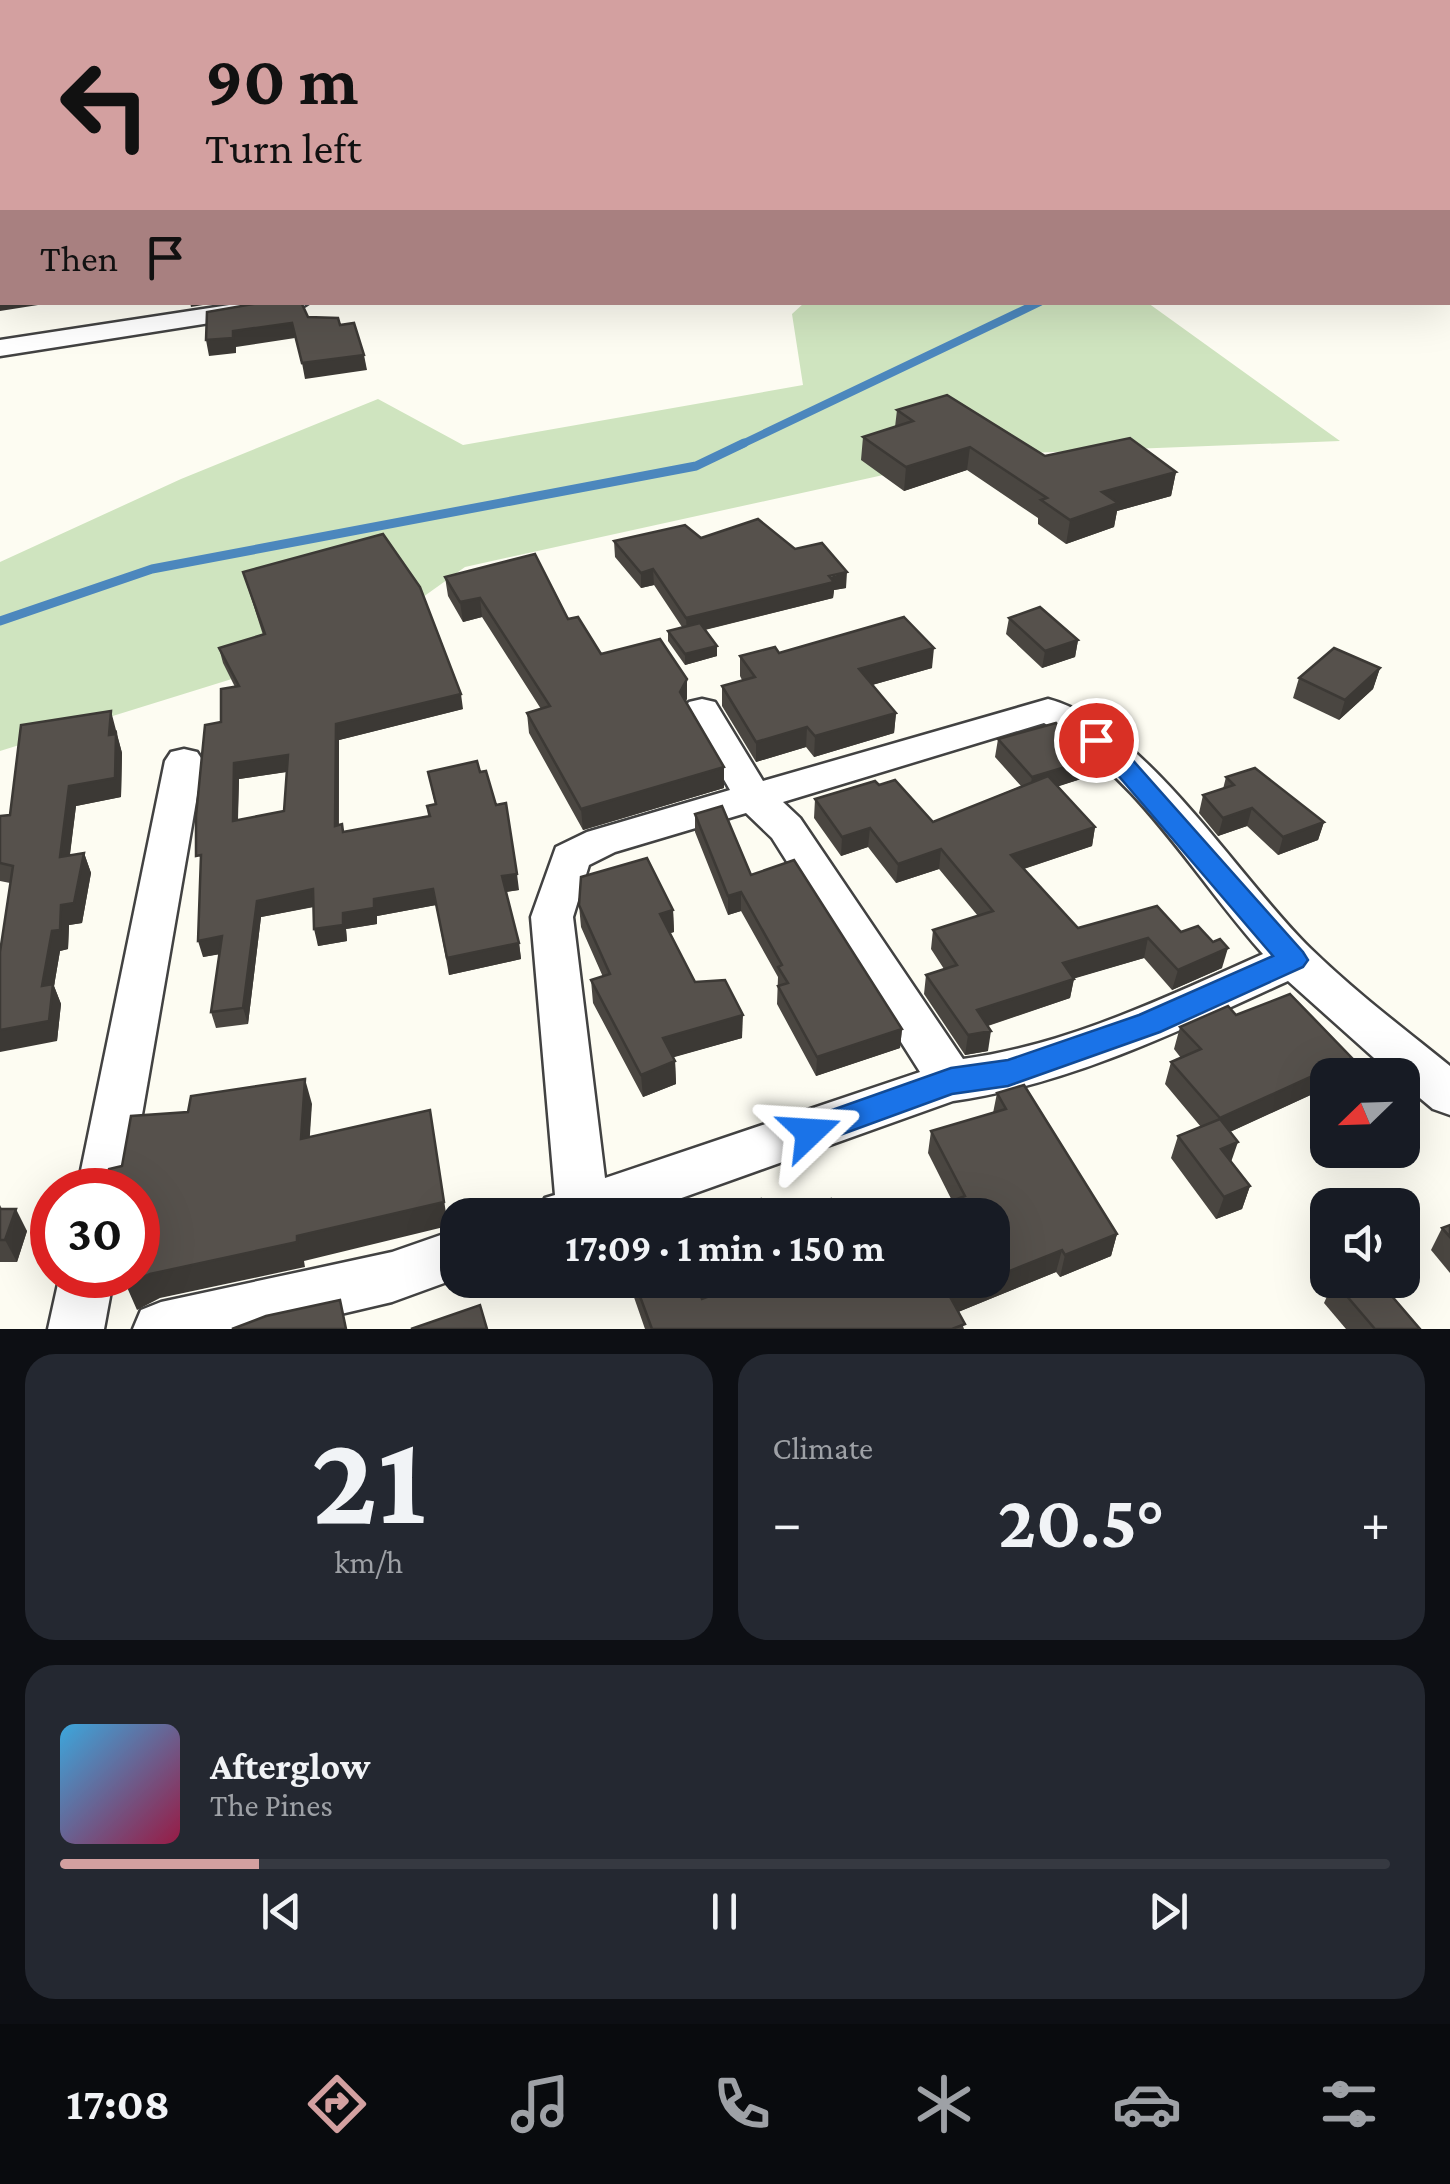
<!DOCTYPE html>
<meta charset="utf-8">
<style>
body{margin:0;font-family:"Crimson Pro",serif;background:#242831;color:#f1f3f6;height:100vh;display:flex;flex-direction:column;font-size:38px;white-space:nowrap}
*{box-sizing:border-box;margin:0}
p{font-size:32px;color:#9ea1a6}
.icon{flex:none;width:55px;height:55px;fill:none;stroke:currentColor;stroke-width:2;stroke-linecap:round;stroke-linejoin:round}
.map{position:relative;height:1329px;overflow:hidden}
.side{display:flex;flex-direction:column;gap:25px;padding:25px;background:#0d0f14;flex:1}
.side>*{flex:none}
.guide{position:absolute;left:0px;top:0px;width:1450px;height:305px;box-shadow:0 10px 40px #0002;background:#d3a0a0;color:#111;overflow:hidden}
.needle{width:65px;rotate:247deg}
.fabs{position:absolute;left:1310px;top:1058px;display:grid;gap:20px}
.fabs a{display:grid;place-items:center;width:110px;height:110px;border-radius:20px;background:#171b24;box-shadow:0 10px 40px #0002;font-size:50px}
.speed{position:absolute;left:30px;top:1168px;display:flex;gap:20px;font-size:50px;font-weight:700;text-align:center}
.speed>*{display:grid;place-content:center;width:130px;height:130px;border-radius:50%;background:#171b24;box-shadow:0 10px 40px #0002;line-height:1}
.speed .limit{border:15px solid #d22;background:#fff;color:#111}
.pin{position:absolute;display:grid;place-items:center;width:85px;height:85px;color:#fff;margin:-42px;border:5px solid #fff;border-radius:50%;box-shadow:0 2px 10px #0007}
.me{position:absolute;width:110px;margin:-55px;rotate:70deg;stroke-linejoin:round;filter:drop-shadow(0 0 8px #0008)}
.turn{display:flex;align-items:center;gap:35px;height:210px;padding:0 40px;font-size:45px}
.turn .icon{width:130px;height:130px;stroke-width:2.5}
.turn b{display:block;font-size:70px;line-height:85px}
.then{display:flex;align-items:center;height:95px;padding:0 40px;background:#0003;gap:20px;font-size:38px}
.big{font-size:75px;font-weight:700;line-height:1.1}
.side .tile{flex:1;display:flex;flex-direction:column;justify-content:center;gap:15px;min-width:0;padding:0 35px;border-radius:30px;background:#242831}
.side .dial{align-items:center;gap:0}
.dial b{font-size:130px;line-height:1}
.song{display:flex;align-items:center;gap:30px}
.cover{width:120px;height:120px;border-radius:15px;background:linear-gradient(135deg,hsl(200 70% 55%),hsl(340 70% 35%))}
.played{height:10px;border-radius:5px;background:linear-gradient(90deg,#d3a0a0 15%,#363941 15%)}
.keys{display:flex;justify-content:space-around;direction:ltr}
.heat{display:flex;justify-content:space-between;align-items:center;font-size:55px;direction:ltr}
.side .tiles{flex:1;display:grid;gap:25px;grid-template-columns:1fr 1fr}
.tile:last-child{grid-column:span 2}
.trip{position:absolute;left:440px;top:1198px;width:570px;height:100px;border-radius:30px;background:#171b24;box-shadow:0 10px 40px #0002;font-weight:700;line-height:100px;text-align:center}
.menu{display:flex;height:160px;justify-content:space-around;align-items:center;background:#090b0e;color:#9ea1a6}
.menu .icon{width:70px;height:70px}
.menu .active{color:#d3a0a0}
.menu b{font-size:45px;color:#f1f3f6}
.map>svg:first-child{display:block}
.green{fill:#cfe4bf}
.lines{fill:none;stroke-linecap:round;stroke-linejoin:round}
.stream-far1{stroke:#4c87bd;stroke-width:8}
.stream{stroke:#4c87bd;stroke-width:9}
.street-casing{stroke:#424242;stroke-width:5}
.street{fill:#fff;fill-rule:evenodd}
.wall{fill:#4a4641;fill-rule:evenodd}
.shaded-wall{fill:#3c3935}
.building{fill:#56514c;stroke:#3c3935;stroke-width:2.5;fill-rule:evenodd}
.route{fill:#1a73e8;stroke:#114b97;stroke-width:2.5}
</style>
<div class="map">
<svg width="1450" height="1329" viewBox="0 0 1450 1329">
<rect width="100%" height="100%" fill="#fdfcf2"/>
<polygon class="green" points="804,303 1148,303 1340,441 974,455 465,567 367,637 0,751 0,562 181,479 378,399 463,445 803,385 792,314"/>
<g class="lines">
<polyline class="stream-far1" points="738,446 1040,302"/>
<polyline class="stream" points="0,621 152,569 696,466 744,443"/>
<g class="street-casing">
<g id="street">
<polygon points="302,0 317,0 318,2 304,2"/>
<rect x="0" y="67" width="2" height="10"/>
<rect x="1448" y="250" width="2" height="14"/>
<polygon points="249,302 310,302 299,309 0,356 0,340"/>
<path d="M702 699 715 702 763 781 1048 699C1144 724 1239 879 1310 948 1354 991 1403 1028 1450 1066V1115L1433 1109 1402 1083V1075H1393L1288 981C1181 1030 1071 1084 953 1101L634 1215H537L545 1198 555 1195 531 917 556 847 587 832 730 790 684 710 689 702ZM1044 723C1137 774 1194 877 1263 954 1166 997 1068 1045 963 1059L800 818 783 802ZM746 813 772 838 920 1072 605 1178 573 917 589 865 615 852Z"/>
<polygon points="184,749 197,752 203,761 129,1190 77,1190 165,761 171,752"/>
<polygon points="458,1229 458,1278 392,1302 277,1329 133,1329 141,1310 161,1302 392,1252"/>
<polygon points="60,1275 114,1275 104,1329 48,1329"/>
</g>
</g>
<use href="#street" class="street"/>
</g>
<g class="wall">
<polygon points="897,410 1045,456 1176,472 1171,496 1117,511 1114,527 1066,544 1038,524 1038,518 967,470 904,491 861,460 863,437 895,427"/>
<polygon points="701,538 795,549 846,588 834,590 833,598 705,630 717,646 717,656 685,665 668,641 668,631 682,627 654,585 641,588 615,557 614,541"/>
<path d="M243 572 463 709 339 740V825L344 832 428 816 427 806 435 804 428 772 519 890 506 892 519 943 521 959 449 975 436 905 377 916V924L346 929 347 941 318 946 314 907 261 917 248 1024 216 1028 211 1012 219 954 203 957 221 722 235 687 223 663 219 648 263 635ZM287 772 284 811 238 820 239 779Z"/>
<polygon points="445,577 568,619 601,654 687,679 686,701 724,788 583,830 529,733 527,713 541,709 482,617 463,622 448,596"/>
<polygon points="1009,618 1078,640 1075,657 1042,668 1006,634"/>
<polygon points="779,653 932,668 872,685 896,713 894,733 814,757 806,747 756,762 722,706 722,686 742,680 740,676 740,656"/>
<polygon points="1380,668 1373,689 1339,720 1293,698 1299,678"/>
<polygon points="117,730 117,735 122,753 121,797 76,806 70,855 84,853 91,873 82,923 69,925 68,949 60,951 54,986 61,1004 57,1041 10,883 0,881 0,816 10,815"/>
<polygon points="998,739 1082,751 1081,779 1058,786 1095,827 1092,846 1024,869 1078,928 1181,932 1222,968 1172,990 1144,958 1074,978 1070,998 988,1026 988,1051 965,1055 924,994 926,975 944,969 931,949 933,930 978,916 939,869 896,883 868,847 841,856 814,818 815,799 933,822 1021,786 995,757"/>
<polygon points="1226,777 1324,822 1318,840 1278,855 1247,826 1218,836 1199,813 1203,795 1223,789"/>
<polygon points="695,814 751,875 902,1029 900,1048 816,1076 777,1004 778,977 741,911 728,915 695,832"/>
<polygon points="579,905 673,910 674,932 670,933 695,982 742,1038 673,1057 675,1061 676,1084 643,1097 593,1003 591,980 603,977 581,927"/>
<polygon points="1236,1015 1352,1058 1345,1075 1328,1075 1328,1087 1230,1132 1231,1162 1250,1186 1242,1209 1216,1219 1171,1158 1178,1136 1201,1127 1165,1084 1171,1062 1181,1058 1174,1049 1180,1027"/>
<polygon points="997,1093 1117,1234 1111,1256 1060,1277 1056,1272 958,1312 964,1329 645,1329 628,1280 694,1280 702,1299 741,1285 739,1280 820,1280 826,1293 992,1280 928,1153 931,1131 993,1113"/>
<polygon points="0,1205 2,1209 27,1231 17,1262 0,1262"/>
<polygon points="1450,1225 1450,1273 1431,1250 1442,1228"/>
<polygon points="1334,1281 1420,1329 1346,1329 1324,1303"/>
</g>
<g class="shaded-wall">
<polygon points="2,299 2,302 57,302 0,311 0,300"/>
<polygon points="190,302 221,302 191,307"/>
<polygon points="292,323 295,338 236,347 236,353 209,356 206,340 233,331"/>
<polygon points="364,355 367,370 305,379 302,363"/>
<polygon points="970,447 967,470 904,491 906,467"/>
<polygon points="1176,472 1171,496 1117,511 1114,527 1066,544 1070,520 1102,492"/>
<polygon points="653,569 654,585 641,588 641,573"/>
<polygon points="847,572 846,588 834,590 833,598 687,634 686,618"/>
<polygon points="480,598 482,617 463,622 460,602"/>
<polygon points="1078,640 1075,657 1042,668 1045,651"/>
<polygon points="717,646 717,656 685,665 685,654"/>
<polygon points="934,648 932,668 858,689 859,669"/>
<polygon points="1380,668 1373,689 1339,720 1345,700"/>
<polygon points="687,679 687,699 681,712 680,692"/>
<polygon points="461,694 463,709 339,740 338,842 335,826 336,724"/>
<polygon points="111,711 122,753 121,797 76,806 67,876 60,857 69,786 109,735"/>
<polygon points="896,713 894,733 814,757 815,736"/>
<polygon points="807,727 806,747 756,762 756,742"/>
<polygon points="1082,751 1080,762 1085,761 1081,779 1029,796 1032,777 1076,752"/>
<polygon points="288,755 292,771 239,779 237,837 233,821 234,763"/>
<polygon points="724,767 724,788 583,830 581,809"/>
<polygon points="1252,808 1247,826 1218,836 1223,818"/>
<polygon points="1324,822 1318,840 1278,855 1283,837"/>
<polygon points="1095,827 1092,846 1008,874 1011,855"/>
<polygon points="870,828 868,847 841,856 842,837"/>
<polygon points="941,849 939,869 896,883 898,864"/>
<polygon points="84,853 91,873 82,923 69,925 68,949 60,951 54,986 61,1004 57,1041 0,1052 0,1030 42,986 52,931"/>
<polygon points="517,874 519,890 504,892 502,876"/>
<polygon points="313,889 317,906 261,917 248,1024 243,1008 257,901"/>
<polygon points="433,889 436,905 377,916 377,924 346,929 347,941 318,946 314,929 343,913 374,899"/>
<polygon points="741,892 741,911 728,915 728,896"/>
<polygon points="673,910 674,932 661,936 660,914"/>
<polygon points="222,936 227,953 203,957 198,941"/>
<polygon points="1148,938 1144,958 1059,983 1063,963"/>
<polygon points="519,943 521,959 449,975 447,958"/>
<polygon points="1228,948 1222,968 1172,990 1178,970"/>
<polygon points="1074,979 1070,998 974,1030 977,1010"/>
<polygon points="743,1015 742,1038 664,1060 663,1038"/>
<polygon points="902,1029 900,1048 816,1076 817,1057"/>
<polygon points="991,1031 988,1051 965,1055 968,1035"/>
<polygon points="1352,1058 1345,1075 1328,1075 1328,1087 1212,1140 1220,1118"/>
<polygon points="675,1061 676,1084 643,1097 641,1075"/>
<polygon points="305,1079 312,1104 308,1164 301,1139"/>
<polygon points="430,1110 448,1226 304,1261 305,1267 160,1298 137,1310 126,1285 150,1274 297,1236"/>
<polygon points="1238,1142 1230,1165 1221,1149"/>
<polygon points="1250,1186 1242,1209 1216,1219 1224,1197"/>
<polygon points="16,1209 27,1231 17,1262 5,1240"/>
<polygon points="1117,1234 1111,1256 1060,1277 1065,1255"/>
<polygon points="1062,1250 1056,1272 946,1317 949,1295 987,1280 992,1280 992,1278"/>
</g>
<g class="building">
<polygon points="0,0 293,0 296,2 2,2 2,18"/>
<polygon points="505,0 983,0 989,2 508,2"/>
<polygon points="0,73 2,73 2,299 0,300"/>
<polygon points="264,302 301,302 308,317 338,318 340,325 354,323 364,355 302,363 292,323 233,331 233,338 206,340 207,312"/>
<polygon points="947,395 1045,456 1130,438 1176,472 1102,492 1118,503 1070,520 1041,500 1047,498 970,447 906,467 863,437 913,421 897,410"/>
<polygon points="758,519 795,549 822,543 847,572 829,576 834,582 686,618 653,569 641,573 614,541 685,525 701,538"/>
<path d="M383 534 420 587 461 694 336 724 335 826 342 824 343 832 430 816 427 806 436 804 428 772 477 761 480 772 486 771 496 805 506 803 517 874 502 876 519 943 447 958 433 889 374 899V908L343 913V925L314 929 313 889 257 901 243 1008 211 1012 222 936 198 941 201 855 196 856V816L205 725 221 722V689L239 686 219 648 265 634 243 572ZM288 755 284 811 233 821 234 763Z"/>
<polygon points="535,554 568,619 578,617 601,654 660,639 687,679 680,692 724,767 581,809 527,713 550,706 480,598 460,602 445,577"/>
<polygon points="1040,607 1078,640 1045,651 1009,618"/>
<polygon points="904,617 934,648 859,669 896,713 815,736 807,727 756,742 722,686 755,677 740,656 775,647 779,653"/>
<polygon points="700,623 717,646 685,654 668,631"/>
<polygon points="1334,648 1380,668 1345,700 1299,678"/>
<polygon points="111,711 109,735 116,734 115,778 69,786 60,857 84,853 74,903 61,905 60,930 52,931 42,986 53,984 49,1021 0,1030 0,952 13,866 0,863 0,816 10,815 21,725"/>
<polygon points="1056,723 1082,751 1076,752 1085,761 1032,777 998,739"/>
<polygon points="1255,768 1324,822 1283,837 1252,808 1223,818 1203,795 1234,785 1226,777"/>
<polygon points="1048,776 1095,827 1011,855 1078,928 1157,906 1181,932 1198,926 1213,942 1220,939 1228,948 1178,970 1148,938 1063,963 1074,979 977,1010 991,1031 968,1035 926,975 957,965 933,930 993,911 941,849 898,864 870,828 842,837 815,799 875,781 879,785 895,780 933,822"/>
<polygon points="722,806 751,875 794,860 902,1029 817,1057 778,986 788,983 778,967 782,965 741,892 728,896 695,814"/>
<polygon points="647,858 673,910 660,914 695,982 725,980 743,1015 663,1038 675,1061 641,1075 591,980 610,974 579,905 581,877"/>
<polygon points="1290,994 1352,1058 1220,1118 1171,1062 1201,1049 1180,1027 1228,1006 1236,1015"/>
<polygon points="305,1079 301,1139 430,1110 444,1202 297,1236 297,1242 150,1274 126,1285 127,1275 138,1275 138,1190 104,1190 109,1169 122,1166 131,1116 188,1112 191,1096"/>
<polygon points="1024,1085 1117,1234 1065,1255 1062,1250 992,1278 992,1215 915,1215 965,1196 931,1131 1006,1109 997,1093"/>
<polygon points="1220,1119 1238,1142 1221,1149 1250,1186 1224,1197 1178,1136"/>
<polygon points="761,1199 769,1215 720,1215"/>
<polygon points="831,1199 839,1215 788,1215"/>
<polygon points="0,1209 16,1209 5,1240 0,1240"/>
<polygon points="1450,1225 1450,1237 1442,1228"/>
<polygon points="634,1280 694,1280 702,1299 750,1281 750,1280 820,1280 826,1293 860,1280 987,1280 949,1295 965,1324 952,1329 652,1329"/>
<polygon points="1335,1280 1378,1280 1420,1329 1375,1329 1334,1281"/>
<polygon points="340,1300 346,1329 232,1329 266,1316"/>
<polygon points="480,1305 487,1329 411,1329"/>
</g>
<polygon class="route" points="1096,733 1129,756 1303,952 1308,960 1303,967 1160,1032 1008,1086 952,1094 810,1146 798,1142 793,1132 798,1122 951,1068 1008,1060 1139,1015 1273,956 1111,767 1084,740 1087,735"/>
</svg>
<div class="fabs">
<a><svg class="needle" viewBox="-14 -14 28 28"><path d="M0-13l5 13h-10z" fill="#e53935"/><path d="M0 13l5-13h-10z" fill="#9ea1a6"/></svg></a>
<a><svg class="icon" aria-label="sound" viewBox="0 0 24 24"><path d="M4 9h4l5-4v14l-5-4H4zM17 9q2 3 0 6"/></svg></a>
</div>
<div class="speed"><div class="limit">30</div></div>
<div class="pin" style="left:1096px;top:740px;background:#d93025"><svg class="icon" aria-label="arrive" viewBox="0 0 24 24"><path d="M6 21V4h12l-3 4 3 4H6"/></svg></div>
<svg class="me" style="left:810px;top:1132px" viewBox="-20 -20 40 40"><path d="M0-17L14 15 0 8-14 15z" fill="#1a73e8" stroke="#fff" stroke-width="4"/></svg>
<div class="trip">17:09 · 1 min · 150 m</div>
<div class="guide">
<div class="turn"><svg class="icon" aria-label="left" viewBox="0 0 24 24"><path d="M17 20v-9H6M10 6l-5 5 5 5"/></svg><div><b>90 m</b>Turn left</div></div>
<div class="then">Then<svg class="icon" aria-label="arrive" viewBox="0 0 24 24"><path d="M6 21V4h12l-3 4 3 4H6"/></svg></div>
</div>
</div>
<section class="side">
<div class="tiles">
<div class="tile dial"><b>21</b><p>km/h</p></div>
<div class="tile"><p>Climate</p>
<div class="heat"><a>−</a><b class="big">20.5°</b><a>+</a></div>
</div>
<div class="tile">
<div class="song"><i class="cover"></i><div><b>Afterglow</b><p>The Pines</p></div></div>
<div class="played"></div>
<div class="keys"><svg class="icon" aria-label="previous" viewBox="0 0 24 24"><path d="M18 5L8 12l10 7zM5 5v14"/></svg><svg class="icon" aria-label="pause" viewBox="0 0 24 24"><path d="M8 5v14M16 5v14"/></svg><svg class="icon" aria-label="next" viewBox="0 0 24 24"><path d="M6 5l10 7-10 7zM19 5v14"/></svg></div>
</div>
</div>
</section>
<nav class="menu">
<b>17:08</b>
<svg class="icon active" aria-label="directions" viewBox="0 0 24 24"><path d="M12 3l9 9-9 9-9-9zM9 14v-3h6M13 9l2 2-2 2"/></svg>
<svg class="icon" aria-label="music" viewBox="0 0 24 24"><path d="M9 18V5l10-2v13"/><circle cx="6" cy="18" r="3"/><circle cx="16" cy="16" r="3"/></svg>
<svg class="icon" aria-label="phone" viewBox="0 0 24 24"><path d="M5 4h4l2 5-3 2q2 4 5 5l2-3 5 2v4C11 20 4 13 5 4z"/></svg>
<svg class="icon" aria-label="climate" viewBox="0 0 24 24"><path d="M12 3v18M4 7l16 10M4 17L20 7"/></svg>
<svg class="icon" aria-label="car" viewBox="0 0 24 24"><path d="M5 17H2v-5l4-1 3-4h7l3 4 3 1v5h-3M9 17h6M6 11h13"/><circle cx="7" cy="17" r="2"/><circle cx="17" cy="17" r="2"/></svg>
<svg class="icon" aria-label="filters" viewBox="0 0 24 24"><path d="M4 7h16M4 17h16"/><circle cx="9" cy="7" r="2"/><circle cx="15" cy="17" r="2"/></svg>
</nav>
